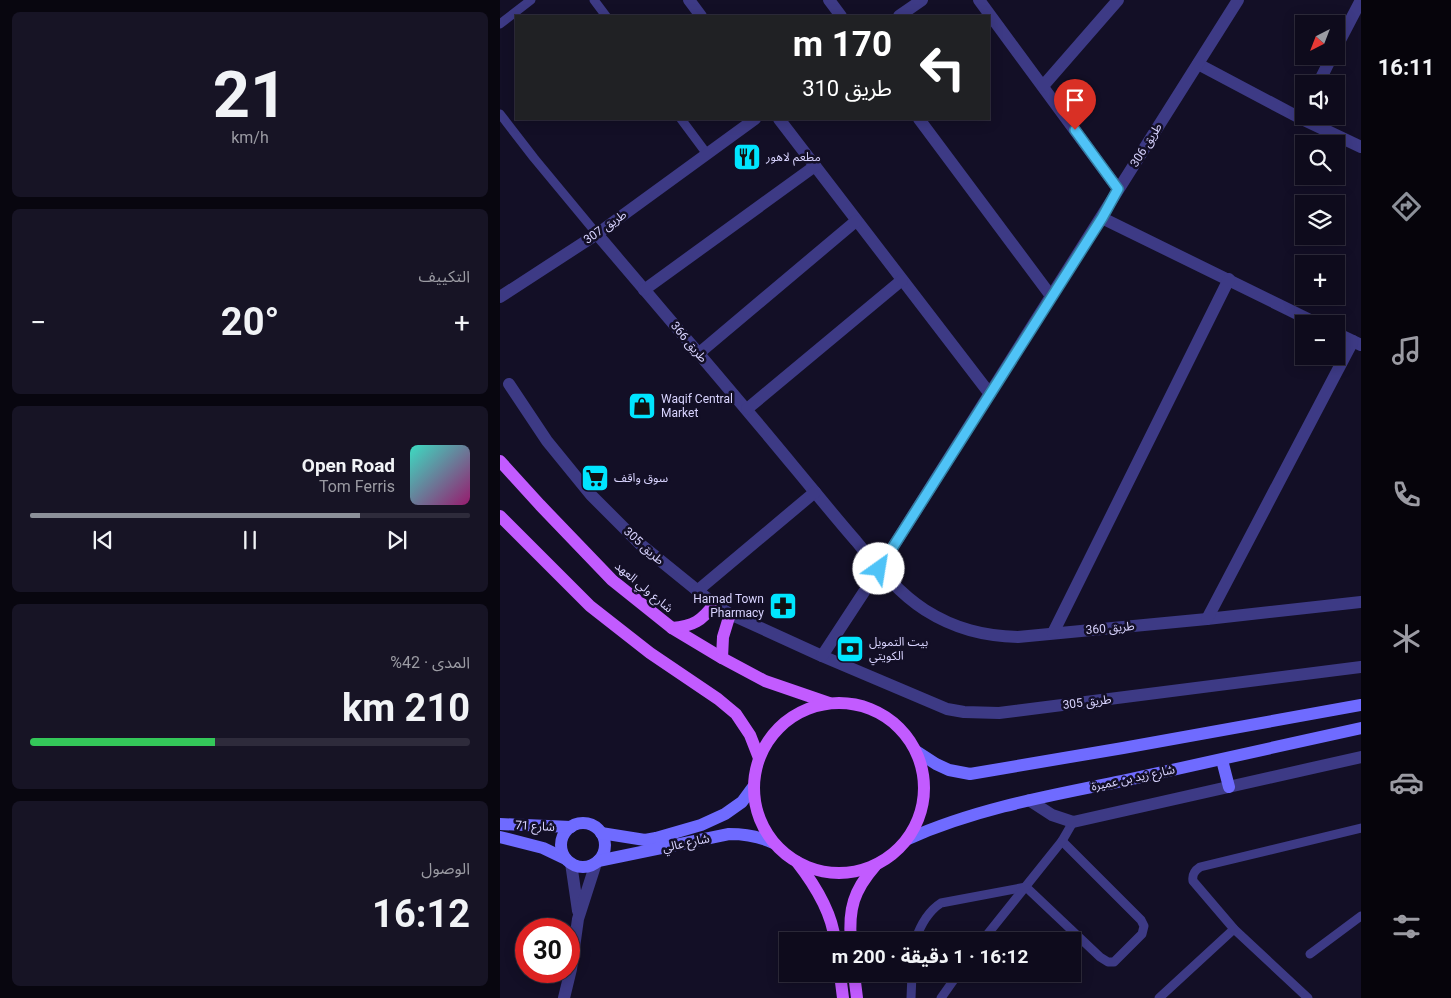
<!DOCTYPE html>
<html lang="ar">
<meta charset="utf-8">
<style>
body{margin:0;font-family:Roboto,"Noto Sans Arabic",sans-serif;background:#171425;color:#f1f3f6;direction:rtl;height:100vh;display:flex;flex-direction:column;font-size:19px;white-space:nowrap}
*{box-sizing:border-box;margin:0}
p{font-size:16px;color:#9b9ba3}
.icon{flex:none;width:28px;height:28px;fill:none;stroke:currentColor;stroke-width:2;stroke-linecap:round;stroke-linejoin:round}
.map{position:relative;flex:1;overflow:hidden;direction:ltr}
.sheet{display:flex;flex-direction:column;gap:12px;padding:12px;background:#08060f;width:500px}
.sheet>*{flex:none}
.top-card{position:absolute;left:15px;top:15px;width:475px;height:105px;border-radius:0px;box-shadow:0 2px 12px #0003,0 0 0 1px #2e2b3b;direction:rtl;background:#202124;color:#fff;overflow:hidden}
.needle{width:32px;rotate:222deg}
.tools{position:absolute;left:795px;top:15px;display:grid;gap:10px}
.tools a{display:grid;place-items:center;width:50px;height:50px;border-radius:0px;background:#0e0b1c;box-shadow:0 2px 12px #0003,0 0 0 1px #2e2b3b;font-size:25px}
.speed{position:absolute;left:15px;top:918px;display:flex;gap:10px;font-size:25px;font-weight:700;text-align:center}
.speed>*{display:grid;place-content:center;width:65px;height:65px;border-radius:50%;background:#0e0b1c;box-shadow:0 2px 12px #0003,0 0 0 1px #2e2b3b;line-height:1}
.speed .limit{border:8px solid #d22;background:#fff;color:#111}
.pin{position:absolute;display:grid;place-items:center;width:42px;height:42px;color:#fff;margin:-51px -21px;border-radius:50% 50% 50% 0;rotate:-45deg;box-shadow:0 0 5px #0007}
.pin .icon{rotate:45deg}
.me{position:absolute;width:55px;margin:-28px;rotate:32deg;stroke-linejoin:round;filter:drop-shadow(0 0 4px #0008)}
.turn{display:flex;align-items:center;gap:18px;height:105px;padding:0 15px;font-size:22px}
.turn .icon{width:65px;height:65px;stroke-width:2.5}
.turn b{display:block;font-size:35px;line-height:42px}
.big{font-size:38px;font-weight:700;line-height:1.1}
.sheet .widget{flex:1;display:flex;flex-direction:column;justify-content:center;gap:8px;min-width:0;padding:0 18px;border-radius:8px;background:#171425}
.sheet .dial{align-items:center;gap:0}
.dial b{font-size:65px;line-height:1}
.song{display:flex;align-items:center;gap:15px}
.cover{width:60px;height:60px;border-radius:8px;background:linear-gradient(135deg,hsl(170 70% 55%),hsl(320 70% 35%))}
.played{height:5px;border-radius:2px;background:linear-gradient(90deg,#8c9099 75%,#2e2b3b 75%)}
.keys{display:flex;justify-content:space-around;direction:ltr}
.heat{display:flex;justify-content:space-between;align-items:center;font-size:28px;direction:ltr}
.charge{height:8px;border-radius:4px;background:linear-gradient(90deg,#34c759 42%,#2e2b3b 0)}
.trip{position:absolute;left:279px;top:932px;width:302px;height:50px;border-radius:0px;background:#0e0b1c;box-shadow:0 2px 12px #0003,0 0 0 1px #2e2b3b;font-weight:700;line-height:50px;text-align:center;direction:rtl}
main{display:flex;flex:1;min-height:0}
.menu{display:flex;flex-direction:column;width:90px;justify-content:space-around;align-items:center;background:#06040b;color:#9b9ba3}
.menu .icon{width:35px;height:35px}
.menu .selected{color:#8c9099}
.menu b{font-size:22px;color:#f1f3f6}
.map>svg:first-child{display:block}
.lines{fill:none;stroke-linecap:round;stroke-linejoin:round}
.lane{stroke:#3d3a85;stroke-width:9}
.street{stroke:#3d3a85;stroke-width:12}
.secondary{stroke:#6f6bff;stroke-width:12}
.primary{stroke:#c25bff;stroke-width:12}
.route-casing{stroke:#337fa1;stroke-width:12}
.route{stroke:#4fc3f7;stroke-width:9}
.labels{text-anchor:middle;stroke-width:5;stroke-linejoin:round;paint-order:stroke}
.street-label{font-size:12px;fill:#d9d4ff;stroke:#130f26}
.poi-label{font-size:12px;fill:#d9d4ff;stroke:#130f26;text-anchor:start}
</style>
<main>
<nav class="menu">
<b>16:11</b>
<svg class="icon selected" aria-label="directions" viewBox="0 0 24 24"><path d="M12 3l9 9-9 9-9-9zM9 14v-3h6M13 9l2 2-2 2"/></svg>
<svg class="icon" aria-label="music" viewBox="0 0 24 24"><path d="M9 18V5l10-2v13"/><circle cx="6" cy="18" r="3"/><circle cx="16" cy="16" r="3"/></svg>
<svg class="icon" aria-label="phone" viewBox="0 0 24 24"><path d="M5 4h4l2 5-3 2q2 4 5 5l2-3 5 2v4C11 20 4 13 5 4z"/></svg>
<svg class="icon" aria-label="climate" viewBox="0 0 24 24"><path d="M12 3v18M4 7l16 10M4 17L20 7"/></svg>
<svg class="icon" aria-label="car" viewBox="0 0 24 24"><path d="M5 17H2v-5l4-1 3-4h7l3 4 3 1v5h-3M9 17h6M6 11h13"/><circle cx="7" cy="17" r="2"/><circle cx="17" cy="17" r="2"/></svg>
<svg class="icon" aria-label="filters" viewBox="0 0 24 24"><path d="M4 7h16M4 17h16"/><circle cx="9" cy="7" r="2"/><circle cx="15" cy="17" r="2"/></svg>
</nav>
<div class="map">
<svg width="861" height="998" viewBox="0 0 861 998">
<rect width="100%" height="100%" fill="#130f26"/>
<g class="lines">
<g class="lane">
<polyline points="94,0 106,16"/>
<polyline points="0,24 31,0"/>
<polyline points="0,114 34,158 97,234"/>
<polyline points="181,119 207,154"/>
<path d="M415 941C420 926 427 912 441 903L526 887 600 957 608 962H614L642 934 644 926 641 920 562 841"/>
<polyline points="482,941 562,841 573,822"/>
<polyline points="810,954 861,916"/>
<polyline points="411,998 412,974"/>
<polyline points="441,998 458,974"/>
<polyline points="659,998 734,929"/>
<path d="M808 998 734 929 693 881C692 875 694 871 700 867L861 828"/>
</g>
<g class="street">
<polyline points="189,0 201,16"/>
<polyline points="329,0 341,16"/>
<polyline points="479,0 618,189"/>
<polyline points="399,16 422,0"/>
<polyline points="836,48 861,0"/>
<polyline points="698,64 800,118 861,147"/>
<polyline points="818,84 832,56"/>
<polyline points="543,86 618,0"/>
<polyline points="279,119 490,394"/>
<polyline points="419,119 551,296"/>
<polyline points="602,218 818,324"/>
<path d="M97 234C163 312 230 389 295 468 315 492 335 517 356 541 376 565 398 593 425 610 455 629 484 636 518 637L707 619 861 602"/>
<polyline points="144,290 315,166"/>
<polyline points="0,297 97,234 255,119"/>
<polyline points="836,333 861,345"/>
<polyline points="198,354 356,221"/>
<polyline points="9,384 47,441 91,495 140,544 214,604 230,614 322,656 447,709 464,712 499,713 861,667"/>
<polyline points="247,409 402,280"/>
<polyline points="197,591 315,492"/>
<polyline points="707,619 853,341"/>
<polyline points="553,633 729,279"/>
<polyline points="322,656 379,569 738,0"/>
<polyline points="529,800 552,815 573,822 861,757"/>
<polyline points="71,863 78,911"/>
<polyline points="64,998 71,969 78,919 96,863"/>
</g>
<g class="secondary">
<polyline points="416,751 436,764 449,770 470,774 623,748 861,705"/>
<polyline points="722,760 729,787"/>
<circle cx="83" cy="845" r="22"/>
<polyline points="0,824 71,827"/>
<polyline points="101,833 145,840 156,838 201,825 225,814 242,802 253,787"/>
<polyline points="0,837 43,848 66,859"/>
<path d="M408 839C477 808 553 795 627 780 705 763 783 746 861 728"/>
<path d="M98 861 229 834C245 834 259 836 273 843"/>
</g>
<g class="primary">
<polyline points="0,461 40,505 112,580 172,628 222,658 265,681 329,703"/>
<polyline points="0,516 90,606 150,653 218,699 236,714 250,735 259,758"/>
<path d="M172 628C193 626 202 621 214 604"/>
<polyline points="222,658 223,637 230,614"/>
<circle cx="339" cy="788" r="85"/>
<path d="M297 862C315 885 332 912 335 941"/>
<path d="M351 941C348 909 354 890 375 866"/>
<polyline points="340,974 343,998"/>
<polyline points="354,974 357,998"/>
</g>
</g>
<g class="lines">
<g class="route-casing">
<polyline id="route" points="379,569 602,218 618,189 575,130"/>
</g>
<use href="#route" class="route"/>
</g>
<defs>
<g id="restaurant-square" transform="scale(1.4375)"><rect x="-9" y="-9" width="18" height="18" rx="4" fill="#00e5ff" stroke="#130f26"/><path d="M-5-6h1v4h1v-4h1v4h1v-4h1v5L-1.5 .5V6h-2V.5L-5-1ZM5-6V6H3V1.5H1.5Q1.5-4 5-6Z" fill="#111"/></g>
<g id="shop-square" transform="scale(1.4375)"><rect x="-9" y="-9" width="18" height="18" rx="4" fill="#00e5ff" stroke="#130f26"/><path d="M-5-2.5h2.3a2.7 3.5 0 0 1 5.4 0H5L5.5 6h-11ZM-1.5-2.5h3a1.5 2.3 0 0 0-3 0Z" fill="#111"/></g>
<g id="supermarket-square" transform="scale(1.4375)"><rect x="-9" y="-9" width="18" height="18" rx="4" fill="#00e5ff" stroke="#130f26"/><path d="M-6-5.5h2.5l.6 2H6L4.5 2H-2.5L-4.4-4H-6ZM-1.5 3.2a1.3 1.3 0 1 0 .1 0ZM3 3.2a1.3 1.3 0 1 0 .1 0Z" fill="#111"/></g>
<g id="pharmacy-square" transform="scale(1.4375)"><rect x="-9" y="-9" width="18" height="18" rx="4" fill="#00e5ff" stroke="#130f26"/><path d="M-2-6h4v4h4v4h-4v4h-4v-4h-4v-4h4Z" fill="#111"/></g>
<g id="bank-square" transform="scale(1.4375)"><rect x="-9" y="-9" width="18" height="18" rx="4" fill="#00e5ff" stroke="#130f26"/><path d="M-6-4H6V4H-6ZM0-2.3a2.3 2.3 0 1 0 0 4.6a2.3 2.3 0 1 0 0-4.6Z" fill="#111"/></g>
</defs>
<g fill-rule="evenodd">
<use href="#restaurant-square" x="247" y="157"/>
<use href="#shop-square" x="142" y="406"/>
<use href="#supermarket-square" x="95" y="478"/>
<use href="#pharmacy-square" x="283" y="606"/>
<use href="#bank-square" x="350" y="649"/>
</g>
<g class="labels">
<g class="street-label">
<text transform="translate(646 145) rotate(-58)" y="4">طريق 306</text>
<text transform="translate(105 227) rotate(-35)" y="4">طريق 307</text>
<text transform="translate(189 342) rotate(50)" y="4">طريق 366</text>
<text transform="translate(144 546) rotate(42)" y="4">طريق 305</text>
<text transform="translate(144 587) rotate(40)" y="4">شارع ولي العهد</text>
<text transform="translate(610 628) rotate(-5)" y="4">طريق 360</text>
<text transform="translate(587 702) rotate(-7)" y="4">طريق 305</text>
<text transform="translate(633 778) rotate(-12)" y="4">شارع زيد بن عميرة</text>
<text transform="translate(35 826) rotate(3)" y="4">شارع 71</text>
<text transform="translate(186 843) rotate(-12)" y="4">شارع عالي</text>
</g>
<g class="poi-label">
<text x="266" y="161">مطعم لاهور</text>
<text x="161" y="403">Waqif Central<tspan x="161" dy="14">Market</tspan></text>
<text x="114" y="482">سوق واقف</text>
<text x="264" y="603" text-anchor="end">Hamad Town<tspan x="264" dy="14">Pharmacy</tspan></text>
<text x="369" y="646">بيت التمويل<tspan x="369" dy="14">الكويتي</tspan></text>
</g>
</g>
</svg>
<div class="tools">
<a><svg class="needle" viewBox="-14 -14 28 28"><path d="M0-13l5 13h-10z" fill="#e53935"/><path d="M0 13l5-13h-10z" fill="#9b9ba3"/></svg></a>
<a><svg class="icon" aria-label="sound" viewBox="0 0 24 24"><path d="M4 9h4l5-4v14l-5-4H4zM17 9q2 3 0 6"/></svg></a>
<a><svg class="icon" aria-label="search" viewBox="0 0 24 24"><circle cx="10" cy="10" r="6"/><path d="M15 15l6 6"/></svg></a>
<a><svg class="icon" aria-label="layers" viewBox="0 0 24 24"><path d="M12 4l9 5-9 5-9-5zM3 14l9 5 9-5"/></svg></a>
<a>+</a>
<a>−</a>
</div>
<div class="speed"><div class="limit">30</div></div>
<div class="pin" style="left:575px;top:130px;background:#d93025"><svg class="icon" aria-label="arrive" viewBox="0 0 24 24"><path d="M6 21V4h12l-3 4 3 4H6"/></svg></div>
<svg class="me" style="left:379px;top:569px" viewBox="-20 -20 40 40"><circle r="19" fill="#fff"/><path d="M0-13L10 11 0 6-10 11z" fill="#4fc3f7"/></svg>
<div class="trip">16:12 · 1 دقيقة · 200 m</div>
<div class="top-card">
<div class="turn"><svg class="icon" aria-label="left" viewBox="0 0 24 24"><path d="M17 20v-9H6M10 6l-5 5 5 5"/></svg><div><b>170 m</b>طريق 310</div></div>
</div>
</div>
<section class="sheet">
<div class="widget dial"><b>21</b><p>km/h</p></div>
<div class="widget"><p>التكييف</p>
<div class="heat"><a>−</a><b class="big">20°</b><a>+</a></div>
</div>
<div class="widget">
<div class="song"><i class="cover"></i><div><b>Open Road</b><p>Tom Ferris</p></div></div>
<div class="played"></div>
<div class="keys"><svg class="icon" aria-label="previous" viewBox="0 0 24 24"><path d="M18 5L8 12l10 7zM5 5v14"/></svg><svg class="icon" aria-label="pause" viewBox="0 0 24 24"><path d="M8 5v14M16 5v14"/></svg><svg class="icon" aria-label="next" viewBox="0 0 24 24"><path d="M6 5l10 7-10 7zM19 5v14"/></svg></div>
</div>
<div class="widget"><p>المدى · 42%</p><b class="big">210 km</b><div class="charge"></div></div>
<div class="widget"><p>الوصول</p><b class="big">16:12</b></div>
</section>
</main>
